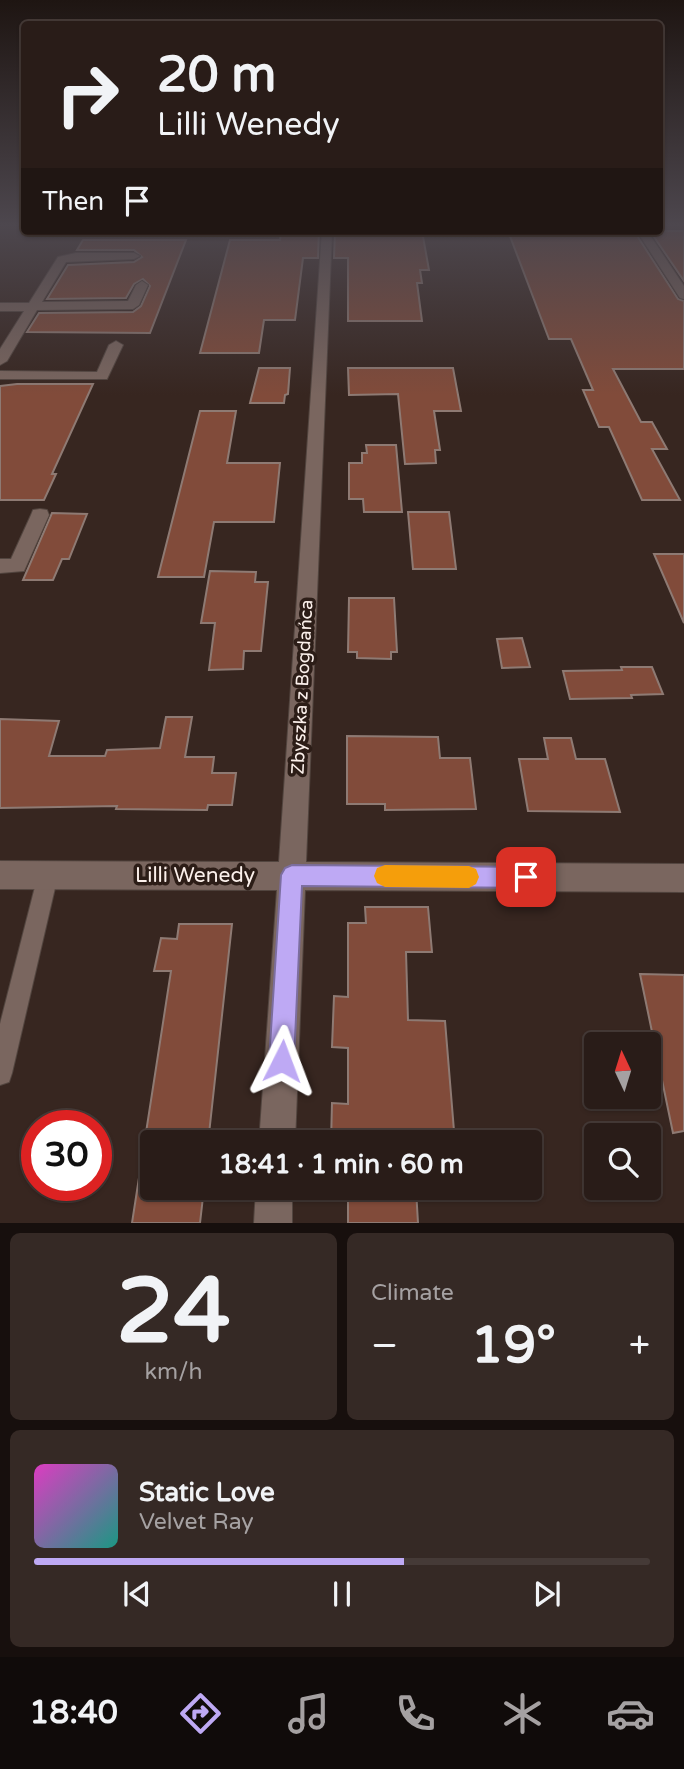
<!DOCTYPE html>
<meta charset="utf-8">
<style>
body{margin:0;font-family:"Varela Round",sans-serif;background:#352925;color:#f1f3f6;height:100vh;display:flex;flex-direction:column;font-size:26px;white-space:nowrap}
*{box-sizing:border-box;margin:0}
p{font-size:23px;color:#a5a1a2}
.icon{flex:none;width:38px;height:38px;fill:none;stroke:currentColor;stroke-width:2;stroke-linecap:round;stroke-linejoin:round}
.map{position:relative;height:1223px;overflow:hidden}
.drawer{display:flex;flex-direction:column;gap:10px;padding:10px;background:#170f0d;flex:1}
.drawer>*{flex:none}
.hud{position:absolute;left:21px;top:21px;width:642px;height:214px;border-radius:7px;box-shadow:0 2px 5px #0004,0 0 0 2px #453a37;background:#291c18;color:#f1f3f6;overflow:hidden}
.needle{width:46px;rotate:356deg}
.buttons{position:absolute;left:584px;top:1032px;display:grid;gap:14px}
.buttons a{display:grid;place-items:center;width:77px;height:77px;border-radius:7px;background:#291c18;box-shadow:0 2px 5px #0004,0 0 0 2px #453a37;font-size:35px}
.speed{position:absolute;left:21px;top:1110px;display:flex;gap:14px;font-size:35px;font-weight:700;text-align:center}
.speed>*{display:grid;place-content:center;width:91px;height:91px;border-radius:50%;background:#291c18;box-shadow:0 2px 5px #0004,0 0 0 2px #453a37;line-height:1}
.speed .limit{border:10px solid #d22;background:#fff;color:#111}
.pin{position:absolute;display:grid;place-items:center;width:60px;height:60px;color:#fff;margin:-30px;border-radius:14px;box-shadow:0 4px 10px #0006}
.me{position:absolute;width:77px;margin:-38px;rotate:3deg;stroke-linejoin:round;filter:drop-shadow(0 0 5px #0008)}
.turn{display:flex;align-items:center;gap:24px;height:147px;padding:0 21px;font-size:32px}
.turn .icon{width:91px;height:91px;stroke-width:2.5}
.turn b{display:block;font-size:49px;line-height:60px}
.then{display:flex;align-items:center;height:66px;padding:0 21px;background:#0003;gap:14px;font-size:26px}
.big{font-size:52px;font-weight:700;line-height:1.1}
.drawer .tile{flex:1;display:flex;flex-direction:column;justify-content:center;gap:10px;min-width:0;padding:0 24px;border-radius:10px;background:#352925}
.drawer .dial{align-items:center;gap:0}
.dial b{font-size:91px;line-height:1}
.song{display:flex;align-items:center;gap:21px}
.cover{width:84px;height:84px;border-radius:10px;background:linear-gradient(135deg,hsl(310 70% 55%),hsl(170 70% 35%))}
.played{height:7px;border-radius:4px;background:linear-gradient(90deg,#bea9f4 60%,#453a37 60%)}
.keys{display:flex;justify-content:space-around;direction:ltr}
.heat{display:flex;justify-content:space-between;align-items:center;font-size:38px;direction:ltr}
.drawer .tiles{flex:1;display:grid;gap:10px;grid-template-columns:1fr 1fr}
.tile:last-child{grid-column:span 2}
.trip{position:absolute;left:140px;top:1130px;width:402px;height:70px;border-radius:7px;background:#291c18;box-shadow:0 2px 5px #0004,0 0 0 2px #453a37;font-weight:700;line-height:70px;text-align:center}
.tab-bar{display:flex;height:112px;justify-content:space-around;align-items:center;background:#100b0a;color:#a5a1a2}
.tab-bar .icon{width:49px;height:49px}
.tab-bar .active{color:#bea9f4}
.tab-bar b{font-size:32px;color:#f1f3f6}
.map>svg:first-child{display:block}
.building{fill:#814b3a;stroke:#8e7a73;stroke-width:2}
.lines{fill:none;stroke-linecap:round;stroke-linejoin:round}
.lane-casing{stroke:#52453f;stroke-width:2}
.street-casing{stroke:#52453f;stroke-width:2}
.lane{fill:#7a665f;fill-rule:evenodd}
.street{fill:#7a665f;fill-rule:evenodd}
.route{fill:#bea9f4;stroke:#7c6e9f;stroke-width:2}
.slow{fill:#f59e0b}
.labels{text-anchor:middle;stroke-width:7;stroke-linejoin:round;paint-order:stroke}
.street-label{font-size:18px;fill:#fbf0eb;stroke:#2c1d17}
.near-street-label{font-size:21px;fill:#fbf0eb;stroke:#2c1d17}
</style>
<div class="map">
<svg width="684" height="1223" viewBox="0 0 684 1223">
<rect width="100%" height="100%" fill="#372620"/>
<g class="building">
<polygon points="285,231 319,231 318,258 303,258 295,320 264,320 259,353 200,353 230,240 280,240 281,232"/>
<polygon points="335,231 422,231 429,270 420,270 422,283 417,283 422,321 348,321 348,258 334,258"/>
<polygon points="508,231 634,231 678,299 684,301 684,369 613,369 641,422 652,422 667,449 652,449 680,500 642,500 609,427 599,427 583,390 593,390 571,339 549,339"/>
<polygon points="650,231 684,231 684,281"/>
<polygon points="83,240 186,240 150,333 27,332 39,313 133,312 141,306 150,286 143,279 134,284 126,298 47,299 68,265 134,262 142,257 134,250 77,250"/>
<polygon points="259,368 290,368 288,394 285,395 284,403 250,403"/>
<polygon points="348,368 453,368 461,411 434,411 440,450 435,450 436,463 405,464 398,394 349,395"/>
<polygon points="17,384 93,384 52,474 56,474 44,500 0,500 0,386"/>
<polygon points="200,411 236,411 227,463 280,463 274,522 214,522 204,577 158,577"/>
<polygon points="366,445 396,445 402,512 364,512 363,499 349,499 349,463 362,463 362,453 367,453"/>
<polygon points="408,512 449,512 456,569 413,569"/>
<polygon points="52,513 87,514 69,559 62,559 53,580 23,580"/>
<polygon points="654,554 684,554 684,623"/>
<polygon points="210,571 256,572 255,582 268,582 261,651 244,651 243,669 209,670 215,623 201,623"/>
<polygon points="349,598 394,598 397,652 391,652 391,659 357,658 357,652 348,652"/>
<polygon points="522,638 530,667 502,668 497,639"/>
<polygon points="621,667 652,667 663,694 631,695 632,698 570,699 563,671 622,670"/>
<polygon points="166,717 192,717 185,757 214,757 212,773 236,773 232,805 208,805 207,810 116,809 117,806 0,808 0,719 59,721 49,756 105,756 107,750 160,748"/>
<polygon points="347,736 438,737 440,758 470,758 476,809 385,810 385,804 347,804"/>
<polygon points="544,738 571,738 576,759 605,759 620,812 528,811 519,759 548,759"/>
<polygon points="365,907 428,907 432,952 406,952 408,1020 445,1021 455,1143 331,1143 332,1103 348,1104 348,1048 332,1047 334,996 348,997 348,923 366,923"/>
<polygon points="179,924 232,924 208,1143 152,1143 152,1188 204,1188 200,1223 132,1223 171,971 154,971 161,938 177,939"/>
<polygon points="640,974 684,975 684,1131 673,1133"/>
<polygon points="348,1188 459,1188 459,1190 416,1189 418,1223 348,1223"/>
</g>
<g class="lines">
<g class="lane-casing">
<polygon id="lane" points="48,865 55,868 58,875 12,1073 9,1082 0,1085 0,1024 38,875 41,868"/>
</g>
<g class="street-casing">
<g id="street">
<polygon points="322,231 332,231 306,862 684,864 684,892 305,890 295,1143 259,1143 277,890 0,889 0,861 279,862"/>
<polygon points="637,231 647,231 684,286 684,299 680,298"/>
<polygon points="76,253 134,253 140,256 134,259 66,262 42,302 128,301 136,285 142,281 148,285 139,305 133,309 37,310 7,361 0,365 0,349 24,311 0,311 0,303 29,303 58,257"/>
<polygon points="116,341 123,345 107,379 0,379 0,371 97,372 109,345"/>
<polygon points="40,509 47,510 49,515 24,571 0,573 0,559 11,559 31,515 33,510"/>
<polygon points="256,1188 292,1188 292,1223 254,1223"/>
</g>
</g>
<use href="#lane" class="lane"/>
<use href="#street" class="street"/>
</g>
<linearGradient id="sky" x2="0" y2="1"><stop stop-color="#1e1512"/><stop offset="0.57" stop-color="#4d474e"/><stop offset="1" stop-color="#4d474e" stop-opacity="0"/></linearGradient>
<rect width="684" height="395" fill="url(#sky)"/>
<polygon class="route" points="292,865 526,867 534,870 537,877 534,885 526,888 302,886 294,1061 290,1069 282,1073 273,1069 269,1061 281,875 285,868"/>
<polygon class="slow" points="385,865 469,866 476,869 479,877 476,884 469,888 385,887 377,883 374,876 377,868"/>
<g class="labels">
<g class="street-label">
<text transform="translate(302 687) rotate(-87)" y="6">Zbyszka z Bogdańca</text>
</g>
<g class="near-street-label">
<text x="195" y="882">Lilli Wenedy</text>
</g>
</g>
</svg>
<div class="buttons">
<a><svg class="needle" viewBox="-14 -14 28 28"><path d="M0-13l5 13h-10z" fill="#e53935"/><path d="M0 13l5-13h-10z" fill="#a5a1a2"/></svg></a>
<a><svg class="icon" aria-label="search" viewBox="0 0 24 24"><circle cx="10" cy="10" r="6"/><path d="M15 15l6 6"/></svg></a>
</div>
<div class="speed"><div class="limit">30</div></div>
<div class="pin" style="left:526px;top:877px;background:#d93025"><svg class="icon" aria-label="arrive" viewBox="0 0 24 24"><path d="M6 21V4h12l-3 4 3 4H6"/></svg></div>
<svg class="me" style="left:282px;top:1061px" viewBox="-20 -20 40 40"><path d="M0-17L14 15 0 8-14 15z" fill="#bea9f4" stroke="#fff" stroke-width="4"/></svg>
<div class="trip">18:41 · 1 min · 60 m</div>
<div class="hud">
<div class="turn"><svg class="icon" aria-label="right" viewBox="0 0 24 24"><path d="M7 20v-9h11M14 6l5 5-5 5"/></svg><div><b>20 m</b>Lilli Wenedy</div></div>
<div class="then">Then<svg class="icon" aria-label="arrive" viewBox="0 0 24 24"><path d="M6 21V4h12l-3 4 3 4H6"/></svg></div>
</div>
</div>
<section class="drawer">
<div class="tiles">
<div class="tile dial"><b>24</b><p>km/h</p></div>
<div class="tile"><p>Climate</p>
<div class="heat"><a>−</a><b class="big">19°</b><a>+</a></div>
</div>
<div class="tile">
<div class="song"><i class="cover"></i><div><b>Static Love</b><p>Velvet Ray</p></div></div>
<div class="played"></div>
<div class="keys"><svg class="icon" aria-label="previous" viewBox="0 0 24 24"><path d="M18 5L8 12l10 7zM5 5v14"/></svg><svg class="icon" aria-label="pause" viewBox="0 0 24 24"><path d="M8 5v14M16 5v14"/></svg><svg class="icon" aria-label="next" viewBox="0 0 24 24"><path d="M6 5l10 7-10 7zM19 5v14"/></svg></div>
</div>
</div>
</section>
<nav class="tab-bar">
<b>18:40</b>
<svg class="icon active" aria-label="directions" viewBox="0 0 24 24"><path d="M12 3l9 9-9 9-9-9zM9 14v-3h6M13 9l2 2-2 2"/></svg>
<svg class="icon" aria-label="music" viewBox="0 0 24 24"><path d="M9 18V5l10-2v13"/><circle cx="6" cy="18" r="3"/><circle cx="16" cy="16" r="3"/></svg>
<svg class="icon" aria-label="phone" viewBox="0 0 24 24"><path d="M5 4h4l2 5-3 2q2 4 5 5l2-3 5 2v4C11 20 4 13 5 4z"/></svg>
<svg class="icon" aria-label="climate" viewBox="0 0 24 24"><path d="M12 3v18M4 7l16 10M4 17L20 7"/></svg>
<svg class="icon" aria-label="car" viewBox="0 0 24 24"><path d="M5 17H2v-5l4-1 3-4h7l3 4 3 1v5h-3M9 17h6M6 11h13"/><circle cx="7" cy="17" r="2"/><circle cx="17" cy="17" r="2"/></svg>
</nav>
